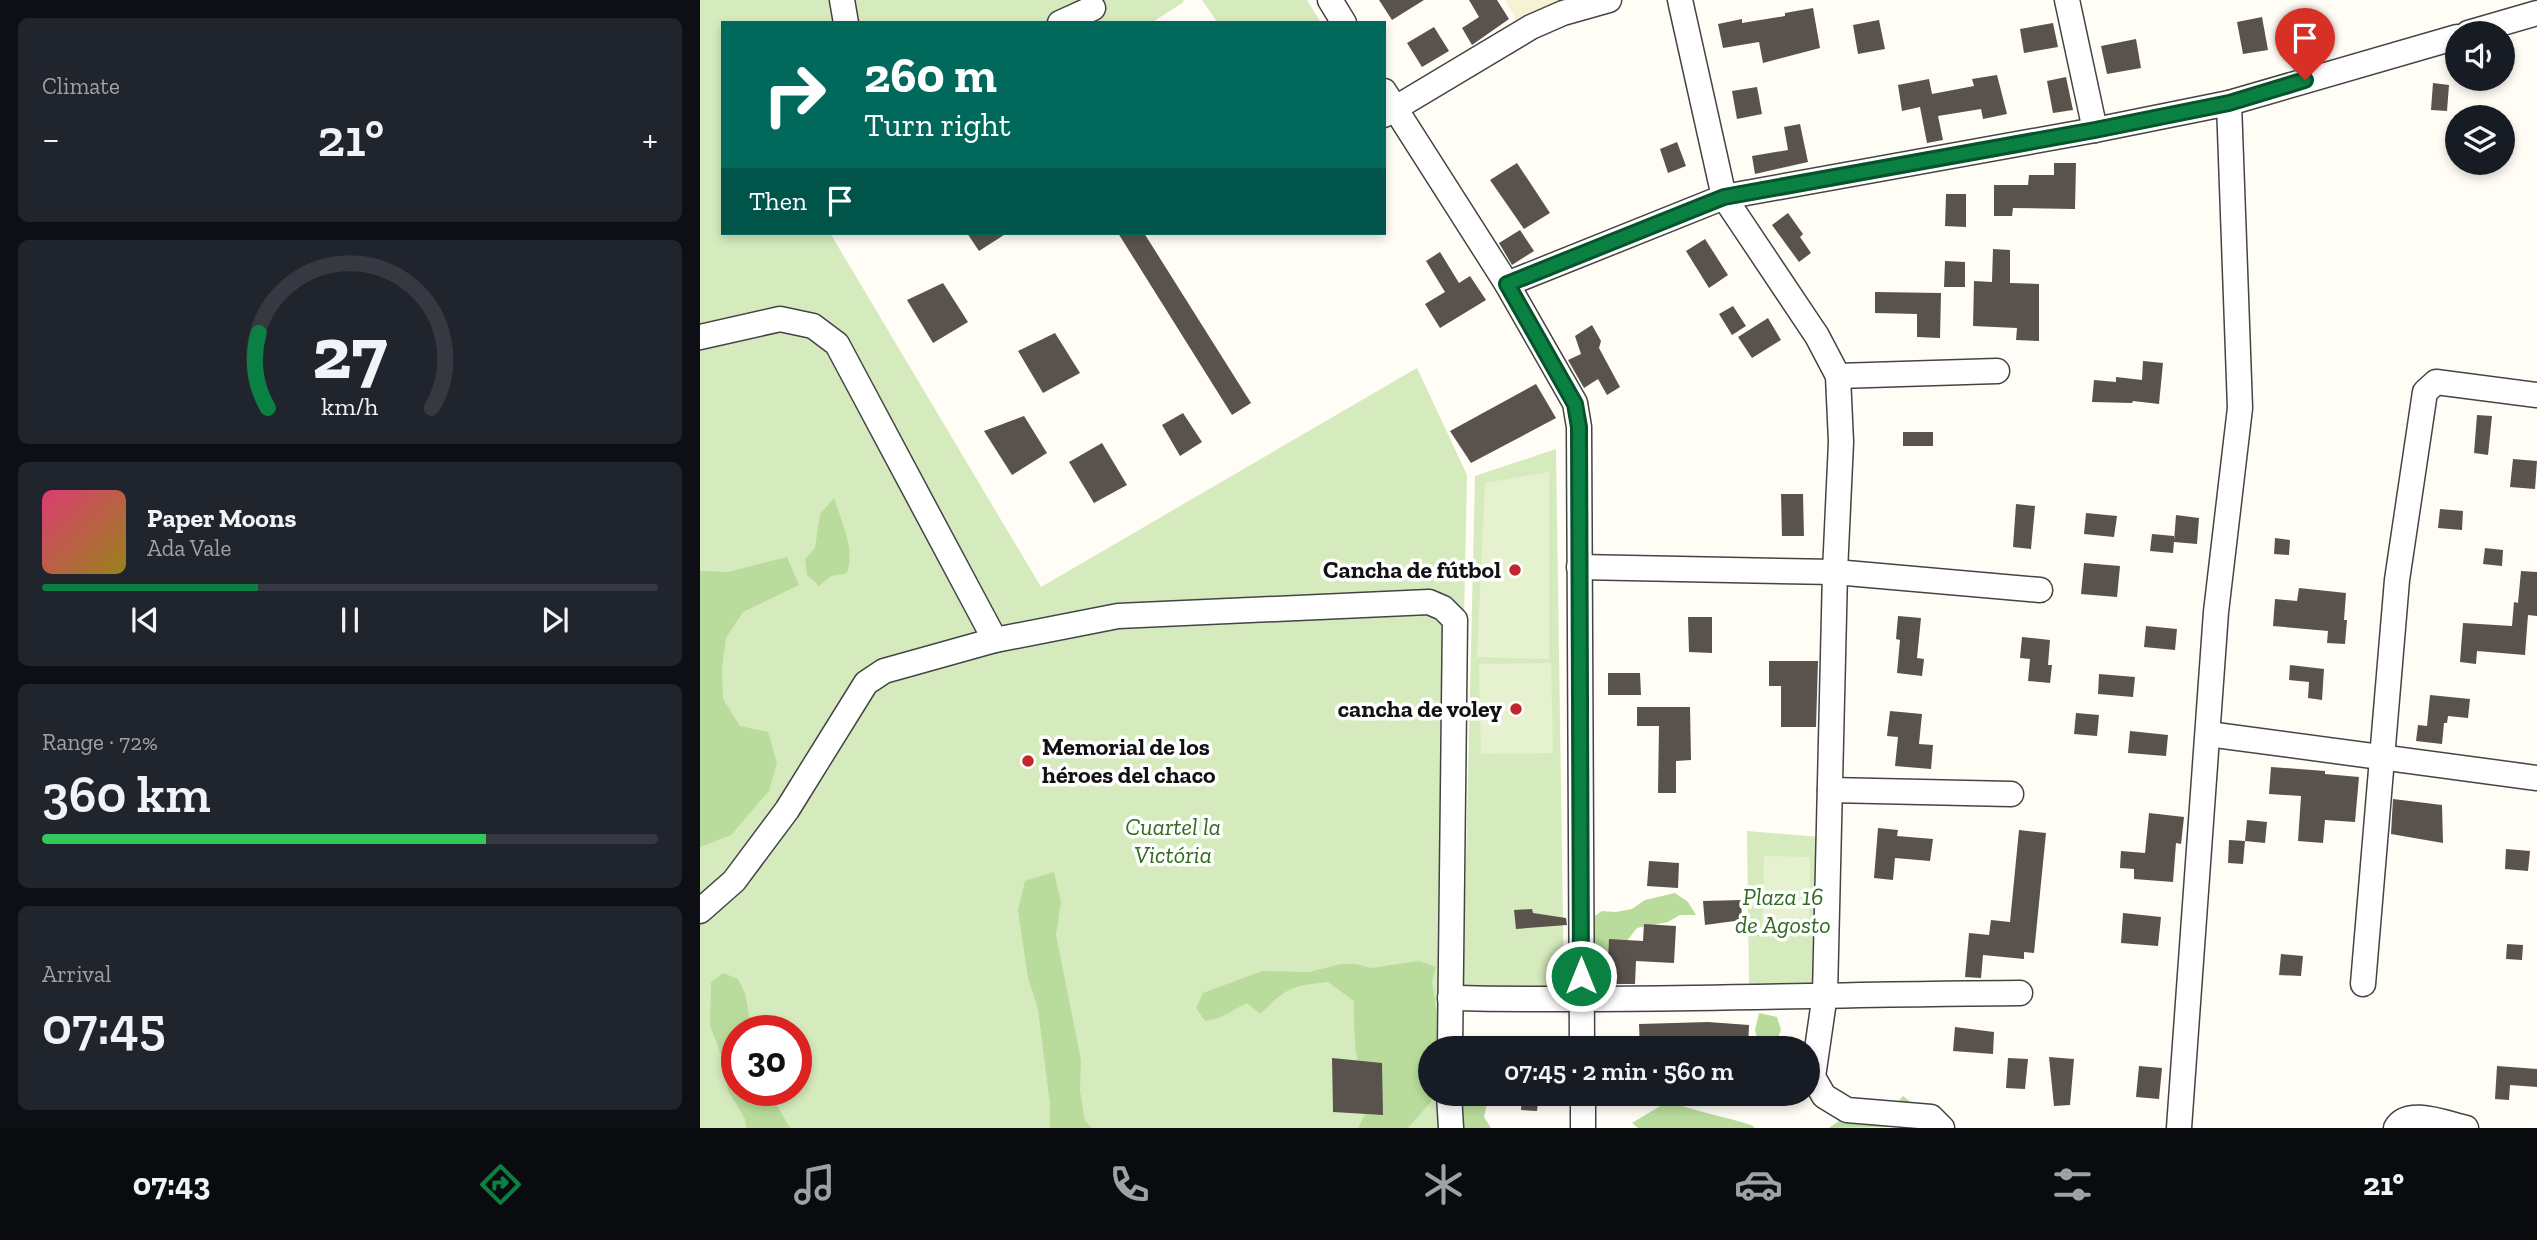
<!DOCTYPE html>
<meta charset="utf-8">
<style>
body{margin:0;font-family:"Zilla Slab",serif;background:#20242c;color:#f1f3f6;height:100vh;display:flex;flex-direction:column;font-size:26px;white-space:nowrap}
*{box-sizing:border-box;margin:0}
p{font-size:23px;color:#9ea1a6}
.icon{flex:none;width:38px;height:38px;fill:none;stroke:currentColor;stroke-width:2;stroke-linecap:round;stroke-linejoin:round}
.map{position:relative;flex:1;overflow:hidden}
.side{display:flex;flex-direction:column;gap:18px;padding:18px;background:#0d0f14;width:700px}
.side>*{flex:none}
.guide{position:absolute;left:21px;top:21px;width:665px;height:214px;border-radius:0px;box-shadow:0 4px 10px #0003;background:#00695c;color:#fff;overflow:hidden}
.tools{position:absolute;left:1745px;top:21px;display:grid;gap:14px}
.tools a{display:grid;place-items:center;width:70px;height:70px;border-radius:50%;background:#171b24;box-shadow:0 4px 10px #0003;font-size:35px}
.speed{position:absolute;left:21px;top:1015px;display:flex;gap:14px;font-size:35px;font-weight:700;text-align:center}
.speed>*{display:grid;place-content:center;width:91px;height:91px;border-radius:50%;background:#171b24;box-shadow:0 4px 10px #0003;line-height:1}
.speed .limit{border:10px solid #d22;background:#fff;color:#111}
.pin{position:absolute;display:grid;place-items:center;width:60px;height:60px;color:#fff;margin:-72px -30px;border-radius:50% 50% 50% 0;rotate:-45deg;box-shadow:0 0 7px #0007}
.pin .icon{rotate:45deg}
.me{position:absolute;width:77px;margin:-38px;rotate:0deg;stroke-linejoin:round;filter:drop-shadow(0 0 5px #0008)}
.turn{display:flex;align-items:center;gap:24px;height:147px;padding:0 28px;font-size:32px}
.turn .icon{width:91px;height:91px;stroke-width:2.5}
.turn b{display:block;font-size:49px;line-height:60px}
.then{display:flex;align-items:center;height:66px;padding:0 28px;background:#0003;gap:14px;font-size:26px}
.big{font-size:52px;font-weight:600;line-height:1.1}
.side .widget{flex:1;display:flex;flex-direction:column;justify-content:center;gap:10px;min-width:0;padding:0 24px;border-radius:10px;background:#20242c}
.side .dial{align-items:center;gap:0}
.dial svg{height:182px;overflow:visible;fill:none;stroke:#363941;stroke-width:7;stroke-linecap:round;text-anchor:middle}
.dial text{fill:#f1f3f6;stroke:none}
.song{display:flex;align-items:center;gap:21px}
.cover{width:84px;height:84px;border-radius:10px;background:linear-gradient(135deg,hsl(340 70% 55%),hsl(50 70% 35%))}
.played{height:7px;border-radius:4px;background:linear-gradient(90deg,#0b8043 35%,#363941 35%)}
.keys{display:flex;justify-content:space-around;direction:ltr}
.heat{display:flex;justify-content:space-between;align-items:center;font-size:38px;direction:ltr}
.charge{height:10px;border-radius:5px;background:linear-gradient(90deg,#34c759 72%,#363941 0)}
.trip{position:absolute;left:718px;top:1036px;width:402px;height:70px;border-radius:35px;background:#171b24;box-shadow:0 4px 10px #0003;font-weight:600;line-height:70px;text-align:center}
.tabs{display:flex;height:112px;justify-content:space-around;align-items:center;background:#090b0e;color:#9ea1a6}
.tabs .icon{width:49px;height:49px}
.tabs .selected{color:#0b8043}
.tabs b{font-size:32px;color:#f1f3f6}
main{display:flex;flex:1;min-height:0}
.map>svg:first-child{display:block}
.farmland{fill:#f6f3d4}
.green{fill:#d5ebbd;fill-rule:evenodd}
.forest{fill:#b9dc9c}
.pitch{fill:#e6f2cf}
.building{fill:#5a524d}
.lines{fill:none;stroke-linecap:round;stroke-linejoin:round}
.minor-casing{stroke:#444;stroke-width:27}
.minor{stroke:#fff;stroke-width:24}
.route-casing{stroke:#07532c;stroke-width:18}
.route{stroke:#0b8043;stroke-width:12}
.poi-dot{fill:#c4262e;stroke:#fff;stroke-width:2.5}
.labels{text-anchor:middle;stroke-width:7;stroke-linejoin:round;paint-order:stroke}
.poi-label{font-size:24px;font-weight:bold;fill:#111;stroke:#fff;text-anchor:end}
.park-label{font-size:24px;font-style:italic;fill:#2f6b1f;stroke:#fff}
</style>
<main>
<section class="side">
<div class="widget"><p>Climate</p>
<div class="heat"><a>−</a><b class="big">21°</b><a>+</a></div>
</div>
<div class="widget dial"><svg viewBox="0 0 100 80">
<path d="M14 69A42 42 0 1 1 86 69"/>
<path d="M14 69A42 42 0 0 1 10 36" stroke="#0b8043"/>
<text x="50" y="56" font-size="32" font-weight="700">27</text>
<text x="50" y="72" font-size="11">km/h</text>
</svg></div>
<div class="widget">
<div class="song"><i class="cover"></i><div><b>Paper Moons</b><p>Ada Vale</p></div></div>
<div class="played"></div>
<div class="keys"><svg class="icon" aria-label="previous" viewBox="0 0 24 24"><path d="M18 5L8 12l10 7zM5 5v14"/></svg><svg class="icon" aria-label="pause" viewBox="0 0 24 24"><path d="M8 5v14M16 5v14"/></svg><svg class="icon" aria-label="next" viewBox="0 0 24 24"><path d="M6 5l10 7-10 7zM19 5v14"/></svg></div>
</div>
<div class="widget"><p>Range · 72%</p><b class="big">360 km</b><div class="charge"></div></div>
<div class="widget"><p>Arrival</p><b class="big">07:45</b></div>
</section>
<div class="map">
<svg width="1837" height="1128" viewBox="0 0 1837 1128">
<rect width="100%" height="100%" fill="#fffdf5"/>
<polygon class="farmland" points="805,0 882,0 816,20"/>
<g class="green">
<path d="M0 0H483L484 2 451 23H23V233H130L341 587 717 368 767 475 755 1048H730V1094H754L753 1128H0ZM37 1031H96V1090H37Z"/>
<polygon points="502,0 607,0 621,23 518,23"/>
<polygon points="856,449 864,990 763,993 775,476"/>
<polygon points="1047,831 1120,837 1117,984 1049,988"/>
</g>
<g class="forest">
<path d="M134 498C142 524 155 547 147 573L131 576 119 586 107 575 105 559 115 548 120 514Z"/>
<polygon points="87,557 99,585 43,612 26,638 22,668 23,699 40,726 68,732 77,763 69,791 31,835 0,847 0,571 28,572"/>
<polygon points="354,872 361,902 356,935 381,1060 380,1091 385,1121 392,1128 350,1128 350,1104 338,1009 328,978 318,910 325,881"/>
<path d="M975 893 988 902 996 915H980L968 922 937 928C920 949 915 963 886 950L889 920 902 911 916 912 932 909 945 900Z"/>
<path d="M719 961 736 967 732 982 743 1048H730V1094H736L729 1104 708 1128H658L672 1101C654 1071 654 1035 654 1001L628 982C590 986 587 988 560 1014L547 1003C532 1010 522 1019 505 1021L496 1008 503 993 562 971 609 972 641 964H656L671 968Z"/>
<polygon points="23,973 38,979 45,993 52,1031 37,1031 37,1090 68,1090 90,1128 46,1128 45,1119 28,1090 22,1057 10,1026 11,982"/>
<polygon points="1059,1013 1077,1017 1081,1030 1075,1045 1059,1046 1055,1030"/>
<polygon points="746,1094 789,1094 784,1117 791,1128 752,1128"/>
<polygon points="1203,1096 1219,1109 1213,1123 1198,1127 1129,1128 1146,1116 1192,1109"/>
<path d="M977 1104C1002 1113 1026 1117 1051 1125L1055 1128H938L932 1123 962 1105Z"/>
</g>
<g class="pitch">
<polygon points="849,472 849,659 777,657 785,483"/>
<polygon points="851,663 853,753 781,754 779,664"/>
<polygon points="1064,856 1110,857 1109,932 1062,931"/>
</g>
<g class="building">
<polygon points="679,0 724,0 692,20"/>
<polygon points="769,0 797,0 809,19 772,45 762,28 779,17"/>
<polygon points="1113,8 1120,48 1063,63 1059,42 1023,48 1018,24 1042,19 1042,23 1085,16 1085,13"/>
<polygon points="1562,17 1568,50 1543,54 1537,22"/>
<polygon points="1179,20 1185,49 1158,54 1153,25"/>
<polygon points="1353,23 1358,47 1324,53 1320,29"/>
<polygon points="734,27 749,51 722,67 707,43"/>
<polygon points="1436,39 1441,68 1407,74 1401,46"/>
<polygon points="1297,75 1307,114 1283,119 1281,109 1238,116 1243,140 1227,143 1220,107 1202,111 1198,85 1229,79 1232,94 1274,86 1272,79"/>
<polygon points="1366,77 1373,110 1353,113 1347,81"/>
<polygon points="1733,83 1749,85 1747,111 1731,110"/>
<polygon points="1057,87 1062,114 1037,119 1032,91"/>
<polygon points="1100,124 1108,162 1055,174 1052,156 1088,150 1084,127"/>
<polygon points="977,142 986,166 968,173 960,149"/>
<polygon points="817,163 850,213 824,229 790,180"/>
<polygon points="1354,163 1376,163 1375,209 1313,208 1312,216 1294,216 1294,185 1328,185 1329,175 1354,175"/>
<polygon points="1246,194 1266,194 1266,227 1245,226"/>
<polygon points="1088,213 1103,234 1100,237 1111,253 1099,262 1072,225"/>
<polygon points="820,230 834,251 812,265 799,243"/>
<polygon points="267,233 307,233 279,251"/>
<polygon points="418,233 444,233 551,403 532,415"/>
<polygon points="1005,239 1028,275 1009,288 986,251"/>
<polygon points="1293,249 1310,250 1310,283 1339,284 1339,341 1316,340 1317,328 1273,326 1274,281 1292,282"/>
<polygon points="740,252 759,283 770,276 786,300 740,328 725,304 745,292 726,261"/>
<polygon points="1245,261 1265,262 1265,287 1244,287"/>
<polygon points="243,283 268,322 233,343 207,300"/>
<polygon points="1175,292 1241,293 1240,338 1217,337 1217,314 1175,313"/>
<polygon points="1033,306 1046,326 1032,335 1019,314"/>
<polygon points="1068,318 1081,340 1052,358 1038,337"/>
<polygon points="892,325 901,341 899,348 920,387 907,395 898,379 884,388 868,360 881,354 875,336"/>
<polygon points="355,333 380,373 343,393 318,351"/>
<polygon points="1443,361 1463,363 1459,404 1433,401 1432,403 1392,402 1394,380 1416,382 1416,377 1442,380"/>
<polygon points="836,384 856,418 771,463 750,431"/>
<polygon points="483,413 502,442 480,456 462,425"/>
<polygon points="1777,415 1792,416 1788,455 1774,453"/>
<polygon points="324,416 347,453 312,475 284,431"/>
<rect x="1203" y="432" width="30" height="14"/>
<polygon points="402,443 427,485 394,503 369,462"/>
<polygon points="1813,459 1837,461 1835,489 1810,487"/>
<polygon points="1081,494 1103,494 1104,536 1082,536"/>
<polygon points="1316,504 1335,506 1331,549 1313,547"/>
<polygon points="1740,509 1763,511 1762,530 1738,528"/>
<polygon points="1386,513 1417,516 1414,537 1384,534"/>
<polygon points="1476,515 1499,518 1497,544 1474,542 1473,553 1450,551 1452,534 1474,536 1474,541"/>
<polygon points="1575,538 1590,540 1589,555 1574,554"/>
<polygon points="1785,548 1803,550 1802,566 1783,564"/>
<polygon points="1384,563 1420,566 1417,597 1381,594"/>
<polygon points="1821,571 1837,572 1837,616 1828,615 1825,655 1777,651 1776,664 1760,662 1763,623 1812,626 1814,602 1818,603"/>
<polygon points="1599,588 1646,593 1644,620 1647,620 1645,644 1627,643 1628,631 1573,626 1575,599 1597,601"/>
<polygon points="1198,616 1221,618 1217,658 1224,659 1222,676 1197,673 1200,640 1196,639"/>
<polygon points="988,617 1012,617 1012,653 989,652"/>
<polygon points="1446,626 1477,629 1475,650 1444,647"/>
<polygon points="1322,637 1350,640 1348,665 1352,665 1350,683 1328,681 1330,659 1320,658"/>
<polygon points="1069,661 1118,661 1116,727 1081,727 1081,686 1069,686"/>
<polygon points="1590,665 1624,669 1622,700 1608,698 1609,682 1589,680"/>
<polygon points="908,673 940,673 941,695 908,695"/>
<polygon points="1399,674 1435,677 1433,697 1398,694"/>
<polygon points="1730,695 1770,699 1768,718 1748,716 1747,723 1744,723 1742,744 1716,741 1718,725 1727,726"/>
<polygon points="937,707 990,707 991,760 976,761 976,793 958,793 959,726 937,726"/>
<polygon points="1190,711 1222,714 1219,744 1233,745 1231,769 1195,766 1198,737 1187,736"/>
<polygon points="1376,713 1399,715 1397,736 1374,734"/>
<polygon points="1430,731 1468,735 1466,756 1428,753"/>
<polygon points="1571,767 1625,771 1625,774 1659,777 1655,822 1625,820 1623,843 1598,841 1601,796 1569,794"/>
<polygon points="1693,799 1742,805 1743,843 1691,834"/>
<polygon points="1449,813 1484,817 1481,844 1476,843 1473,882 1434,879 1434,869 1420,868 1421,851 1445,853"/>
<polygon points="1547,820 1567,822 1565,843 1545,841"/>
<polygon points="1178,828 1198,830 1197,836 1233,839 1230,861 1195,858 1193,880 1174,878"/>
<polygon points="1319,830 1346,833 1334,953 1324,952 1324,959 1283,955 1281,978 1265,977 1269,933 1289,935 1291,920 1310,922"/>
<polygon points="1529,840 1545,841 1543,864 1528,863"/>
<polygon points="1806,849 1830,851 1828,871 1805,869"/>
<polygon points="949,861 979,863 978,888 947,886"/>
<polygon points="1041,900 1042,920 1005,925 1003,901"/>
<polygon points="832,909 833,913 866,918 867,925 816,929 814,910"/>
<polygon points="1423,913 1461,917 1458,946 1421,943"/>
<polygon points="944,924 976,926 974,963 936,961 935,984 907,984 909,939 943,941"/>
<polygon points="1807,944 1823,945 1822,960 1806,959"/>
<polygon points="1581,954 1603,956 1601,976 1579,975"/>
<polygon points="1008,1022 1049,1025 1048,1048 940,1048 939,1024"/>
<polygon points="1255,1027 1294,1032 1293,1054 1253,1051"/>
<polygon points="1349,1057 1374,1059 1370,1105 1354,1106"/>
<polygon points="632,1058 682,1063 683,1115 633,1112"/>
<polygon points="1308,1058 1328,1059 1325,1089 1306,1088"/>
<polygon points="1439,1066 1462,1068 1459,1099 1436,1097"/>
<polygon points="1797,1066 1837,1069 1837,1087 1810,1085 1809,1100 1795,1099"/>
<polygon points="822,1094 839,1094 837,1111 821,1110"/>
</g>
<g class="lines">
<g class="minor-casing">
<g id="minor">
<polyline points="142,0 146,23"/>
<polyline points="630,0 644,23"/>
<polyline points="980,0 1024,197 1117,336 1138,376 1141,442 1135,572 1125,994 1113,1077 1124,1096 1147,1110 1231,1117 1242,1128"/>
<polyline points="1367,0 1395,130"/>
<polyline points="360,23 393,8"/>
<polyline points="1768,33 1837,13"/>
<polyline points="684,91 807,284 875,403 879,427 882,1048"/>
<polyline points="684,115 831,27 863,13 909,0"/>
<polyline points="807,284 1024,197 1395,130 1529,103 1757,37"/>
<polyline points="0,337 80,319 113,326 137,344 295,640 184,671 166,683 87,810 34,881 0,911"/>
<polyline points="1138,376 1297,371"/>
<polyline points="879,567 1135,572 1340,590"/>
<polyline points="295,640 418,616 729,602 743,608 755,620 750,1048"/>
<polyline points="1508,734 1837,778"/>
<polyline points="1130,790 1311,794"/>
<polyline points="1663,984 1697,580 1725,392 1736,382 1837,395"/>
<path d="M750 998C940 1002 1130 994 1320 993"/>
<polyline points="749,1094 751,1128"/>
<polyline points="883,1094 883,1128"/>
<polyline points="1479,1128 1516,612 1540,408 1529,103"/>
<path d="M1696 1128C1708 1107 1747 1124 1766 1128"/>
</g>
</g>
<use href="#minor" class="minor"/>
</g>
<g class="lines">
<g class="route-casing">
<polyline id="route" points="881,976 879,427 875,404 807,284 1024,197 1395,130 1529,103 1605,80"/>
</g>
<use href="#route" class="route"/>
</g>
<g class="poi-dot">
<circle cx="815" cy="570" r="7"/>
<circle cx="816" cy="709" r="7"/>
<circle cx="328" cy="761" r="7"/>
</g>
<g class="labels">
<g class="poi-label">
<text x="801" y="578">Cancha de fútbol</text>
<text x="802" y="717">cancha de voley</text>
<text x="342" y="755" text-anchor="start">Memorial de los<tspan x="342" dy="28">héroes del chaco</tspan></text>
</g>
<g class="park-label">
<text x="473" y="835">Cuartel la<tspan x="473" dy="28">Victória</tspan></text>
<text x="1083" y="905">Plaza 16<tspan x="1083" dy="28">de Agosto</tspan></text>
</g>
</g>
</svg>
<div class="tools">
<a><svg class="icon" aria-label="sound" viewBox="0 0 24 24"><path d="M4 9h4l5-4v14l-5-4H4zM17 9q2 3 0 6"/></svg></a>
<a><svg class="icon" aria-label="layers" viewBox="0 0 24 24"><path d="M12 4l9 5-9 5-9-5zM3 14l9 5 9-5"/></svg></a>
</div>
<div class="speed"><div class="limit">30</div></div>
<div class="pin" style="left:1605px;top:80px;background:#d93025"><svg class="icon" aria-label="arrive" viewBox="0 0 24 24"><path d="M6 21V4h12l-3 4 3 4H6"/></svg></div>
<svg class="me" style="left:881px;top:976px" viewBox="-20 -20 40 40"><circle r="17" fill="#0b8043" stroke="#fff" stroke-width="3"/><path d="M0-11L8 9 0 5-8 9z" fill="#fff"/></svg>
<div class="trip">07:45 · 2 min · 560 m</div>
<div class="guide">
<div class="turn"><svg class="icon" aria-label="right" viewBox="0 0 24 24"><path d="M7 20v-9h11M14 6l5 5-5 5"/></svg><div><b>260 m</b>Turn right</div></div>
<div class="then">Then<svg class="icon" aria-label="arrive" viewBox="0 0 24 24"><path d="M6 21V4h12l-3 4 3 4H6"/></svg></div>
</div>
</div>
</main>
<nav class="tabs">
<b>07:43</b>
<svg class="icon selected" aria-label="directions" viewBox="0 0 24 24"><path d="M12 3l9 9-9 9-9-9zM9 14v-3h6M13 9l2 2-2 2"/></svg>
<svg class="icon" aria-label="music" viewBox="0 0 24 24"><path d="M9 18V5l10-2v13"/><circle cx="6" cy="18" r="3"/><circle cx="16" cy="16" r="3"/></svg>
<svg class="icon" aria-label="phone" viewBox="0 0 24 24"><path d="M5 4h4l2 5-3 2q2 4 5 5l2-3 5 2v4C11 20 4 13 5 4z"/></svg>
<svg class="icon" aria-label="climate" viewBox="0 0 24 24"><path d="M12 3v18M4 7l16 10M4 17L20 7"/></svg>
<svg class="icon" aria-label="car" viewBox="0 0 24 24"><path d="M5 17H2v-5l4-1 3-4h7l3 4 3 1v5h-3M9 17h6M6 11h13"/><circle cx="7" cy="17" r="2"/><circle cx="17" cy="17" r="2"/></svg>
<svg class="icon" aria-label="filters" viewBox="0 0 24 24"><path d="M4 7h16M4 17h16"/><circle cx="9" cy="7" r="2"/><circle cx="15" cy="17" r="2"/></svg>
<b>21°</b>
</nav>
